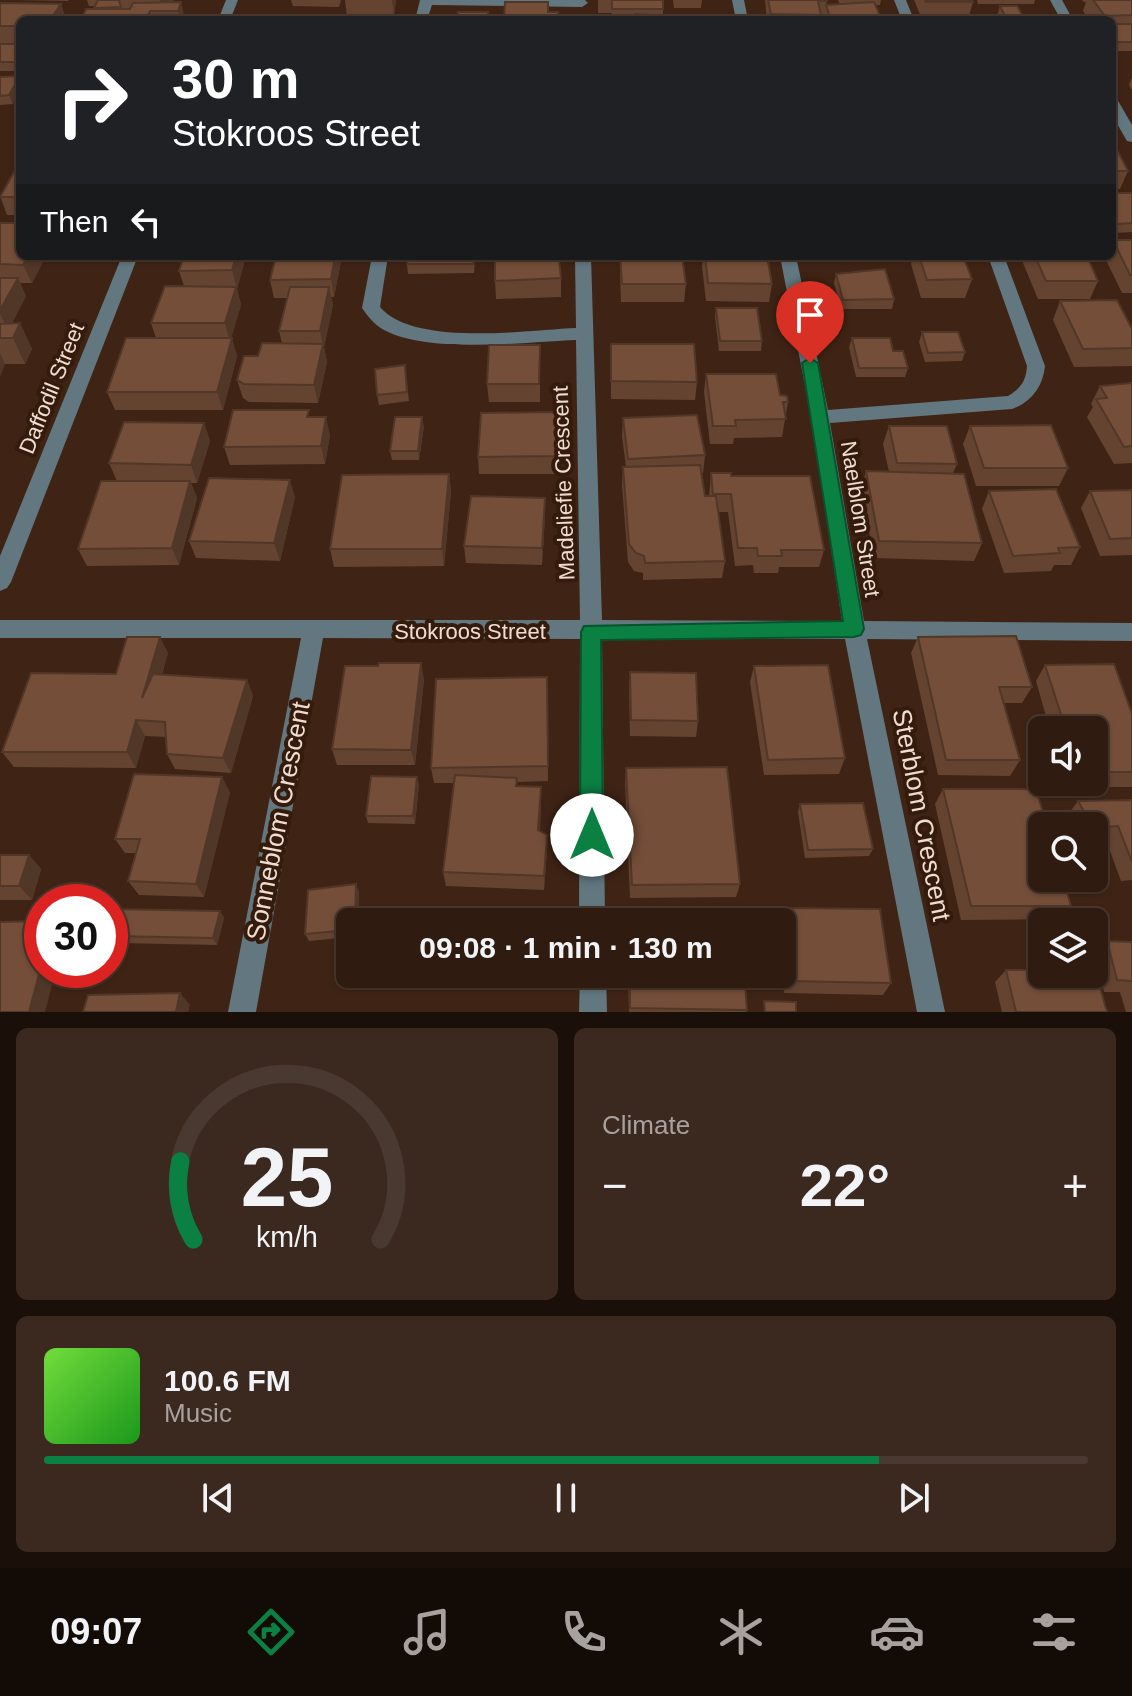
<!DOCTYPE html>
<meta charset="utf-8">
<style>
body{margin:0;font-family:Arial,sans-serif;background:#3b281e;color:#f1f3f6;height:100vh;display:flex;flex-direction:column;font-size:30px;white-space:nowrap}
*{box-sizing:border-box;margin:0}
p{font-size:26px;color:#a7a19f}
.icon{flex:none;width:44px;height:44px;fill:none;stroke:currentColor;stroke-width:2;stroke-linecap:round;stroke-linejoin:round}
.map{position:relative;height:1012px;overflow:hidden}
.panel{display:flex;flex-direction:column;gap:16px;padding:16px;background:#1a0f09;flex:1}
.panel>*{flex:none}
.hud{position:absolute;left:16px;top:16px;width:1100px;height:244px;border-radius:12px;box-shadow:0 2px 6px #0004,0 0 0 2px #4a3930;background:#202124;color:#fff;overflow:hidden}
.fabs{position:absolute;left:1028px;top:716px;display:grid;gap:16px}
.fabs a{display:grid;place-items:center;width:80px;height:80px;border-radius:12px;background:#2f1b10;box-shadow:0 2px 6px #0004,0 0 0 2px #4a3930;font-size:40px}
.speed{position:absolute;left:24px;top:884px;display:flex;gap:16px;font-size:40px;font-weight:700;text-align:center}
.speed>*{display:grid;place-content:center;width:104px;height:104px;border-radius:50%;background:#2f1b10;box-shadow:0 2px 6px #0004,0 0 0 2px #4a3930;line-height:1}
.speed .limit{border:12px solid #d22;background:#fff;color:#111}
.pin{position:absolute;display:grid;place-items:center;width:68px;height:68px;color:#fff;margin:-82px -34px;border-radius:50% 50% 50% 0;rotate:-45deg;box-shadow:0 0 8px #0007}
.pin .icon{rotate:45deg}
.me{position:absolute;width:88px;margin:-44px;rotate:0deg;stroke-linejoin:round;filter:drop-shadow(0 0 6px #0008)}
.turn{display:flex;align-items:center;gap:28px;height:168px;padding:0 24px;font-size:36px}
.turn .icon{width:104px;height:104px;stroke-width:2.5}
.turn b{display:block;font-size:56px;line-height:68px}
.then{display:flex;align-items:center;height:76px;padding:0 24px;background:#0003;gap:16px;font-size:30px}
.big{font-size:60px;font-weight:700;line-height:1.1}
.panel .widget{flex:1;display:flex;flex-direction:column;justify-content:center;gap:12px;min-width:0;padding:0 28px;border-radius:12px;background:#3b281e}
.panel .dial{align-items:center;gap:0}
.dial svg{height:208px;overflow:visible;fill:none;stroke:#4a3930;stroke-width:7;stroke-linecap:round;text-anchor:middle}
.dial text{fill:#f1f3f6;stroke:none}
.song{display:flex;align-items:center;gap:24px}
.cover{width:96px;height:96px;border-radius:12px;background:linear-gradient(135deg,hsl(100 70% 55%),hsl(120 70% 35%))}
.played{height:8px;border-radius:4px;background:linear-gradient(90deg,#0b8043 80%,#4a3930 80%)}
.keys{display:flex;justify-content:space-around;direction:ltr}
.heat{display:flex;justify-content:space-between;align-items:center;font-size:44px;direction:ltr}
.panel .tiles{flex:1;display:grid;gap:16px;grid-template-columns:1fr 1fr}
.widget:last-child{grid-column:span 2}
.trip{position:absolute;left:336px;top:908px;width:460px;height:80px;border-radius:12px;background:#2f1b10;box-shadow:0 2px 6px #0004,0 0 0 2px #4a3930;font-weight:700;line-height:80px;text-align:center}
.dock{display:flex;height:128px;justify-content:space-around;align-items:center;background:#130b06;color:#a7a19f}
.dock .icon{width:56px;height:56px}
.dock .current{color:#0b8043}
.dock b{font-size:36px;color:#f1f3f6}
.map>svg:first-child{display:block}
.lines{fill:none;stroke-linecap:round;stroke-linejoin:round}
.minor{fill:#62777f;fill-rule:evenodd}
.wall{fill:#644331}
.shaded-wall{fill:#513728}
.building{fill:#744e39;stroke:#513728;stroke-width:2}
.route{fill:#0b8043;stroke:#07532c;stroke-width:2}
.labels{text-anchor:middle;stroke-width:8;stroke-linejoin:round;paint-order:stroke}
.street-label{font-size:22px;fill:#efddd3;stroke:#341b0b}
.near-street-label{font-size:26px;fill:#efddd3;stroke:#341b0b}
</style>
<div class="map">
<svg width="1132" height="1012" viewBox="0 0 1132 1012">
<rect width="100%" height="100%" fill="#3f2415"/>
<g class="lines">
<g class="minor">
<polygon points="226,0 238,0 230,20 218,20"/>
<polygon points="420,0 585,0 588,3 582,7 432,5 427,20 415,20"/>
<polygon points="732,0 744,0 748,20 736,20"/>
<polygon points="894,0 906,0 914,20 902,20"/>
<polygon points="1050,0 1062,0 1073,20 1061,20"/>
<polygon points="1112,98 1117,99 1132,125 1132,142 1127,141 1112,115"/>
<polygon points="122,256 138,256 11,582 7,588 0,591 0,556"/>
<path d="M372 256H388L380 307C414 347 527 330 576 328L575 256H591L602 620 842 621 811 417 780 256H796L828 410 1008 396C1021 388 1026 381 1027 366L988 256H1004L1045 366C1043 386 1032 402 1012 409L830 423 864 621 1132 623V641L867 639 945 1012H917L845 639H602L605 922H579L580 639 323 638 256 1012H228L301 638H0V620H580L576 340C525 342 429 354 384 330 375 325 368 317 362 308Z"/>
<polygon points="580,974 606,974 607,1012 579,1012"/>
</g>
</g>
<g class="wall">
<polygon points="18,0 69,0 68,1"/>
<polygon points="87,0 174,0 173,2 185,19 81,20 94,9 95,6 89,6"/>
<polygon points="291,0 341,0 339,7 293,6"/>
<polygon points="345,0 396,0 394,16 347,17"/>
<polygon points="598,0 663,0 663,15 673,20 612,20 612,13 598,13"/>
<polygon points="673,0 702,0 701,8 674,8"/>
<polygon points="765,0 827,0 826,5 840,5 838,0 881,0 880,5 875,5 882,20 823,20 823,18 821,18 820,20 767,20"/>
<polygon points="914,0 972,0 973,2 968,19 922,19"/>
<polygon points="977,0 1035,0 1034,4 978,4"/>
<polygon points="1082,0 1132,0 1132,51 1112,51 1112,20 1089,20 1083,11 1086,2 1084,2"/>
<polygon points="0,3 61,4 66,20 20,20 20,43 0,43"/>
<polygon points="1000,6 1024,18 1050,20 996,20"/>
<rect x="0" y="44" width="20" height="27"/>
<polygon points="20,76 13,104 0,105 0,77"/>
<polygon points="1132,77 1132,90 1129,85"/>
<polygon points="1112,140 1128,171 1120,189 1112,189"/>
<polygon points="20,163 20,215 7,215 0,196"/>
<polygon points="1112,193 1132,193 1132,232 1114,233 1112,230"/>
<polygon points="0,223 20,256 46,256 32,283 20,283 26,296 12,323 20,323 32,349 25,364 5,364 0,376"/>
<polygon points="1113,240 1132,240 1132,293 1122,293 1105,258 1106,256 1112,256 1112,243"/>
<polygon points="183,256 246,256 237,289 241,305 231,338 237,356 223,410 115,410 107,392 156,338 151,323 184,286 179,271"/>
<polygon points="276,256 342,256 334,297 331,297 333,305 324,347 327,362 318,403 249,402 243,398 237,380 258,356 282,343 279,331 287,298 274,298 270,280"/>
<polygon points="408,256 475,256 474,273 408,274 407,264"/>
<polygon points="620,256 686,284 684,302 621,302 620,274"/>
<polygon points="703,256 772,284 769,302 706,301 702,266"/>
<polygon points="913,256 963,256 972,279 965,298 921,298 911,264"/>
<polygon points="1026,256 1087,256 1098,281 1090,299 1038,299 1023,263"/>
<polygon points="533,261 561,278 561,297 496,299 495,281"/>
<polygon points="836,274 894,299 892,309 841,309 834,283"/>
<polygon points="1060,301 1132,329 1132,366 1074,367 1053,320"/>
<polygon points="716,308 762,341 761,351 719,351 715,317"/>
<polygon points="922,332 965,352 962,361 925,362 919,342"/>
<polygon points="852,338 893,351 908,368 905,377 856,377 849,347"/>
<polygon points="611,344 697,382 695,400 611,399"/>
<polygon points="540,363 540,402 489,402 487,384"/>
<polygon points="706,374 780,395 788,402 782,437 734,438 733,444 710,444 704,392"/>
<polygon points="406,375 409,401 379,405 377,395"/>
<polygon points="1132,383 1132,463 1114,464 1087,417 1093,407 1091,404 1100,386"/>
<polygon points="556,412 556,474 479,474 478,457"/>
<polygon points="310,417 330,435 325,464 230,465 224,447"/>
<polygon points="623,418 705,455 703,473 701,473 705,496 709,496 711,473 731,476 824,550 819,567 779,567 778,573 754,573 753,565 735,566 728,512 718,512 725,561 722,578 643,580 643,573 634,571 628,562 622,485 623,467 626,467 622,436"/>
<polygon points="204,423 210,441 197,483 191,483 197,498 179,565 87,566 78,549 117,481 109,463"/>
<polygon points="424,426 419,460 392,460 390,451"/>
<polygon points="889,426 957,464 953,473 982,543 974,561 874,558 861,489 866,471 889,472 883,444"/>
<polygon points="970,426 1068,468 1059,486 976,486 963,444"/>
<polygon points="449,474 451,492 444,566 334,567 330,549"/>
<polygon points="1132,490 1132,555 1100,556 1081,508 1090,491"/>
<polygon points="989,491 1080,547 1071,565 1054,565 1051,571 1004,573 982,509"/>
<polygon points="295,497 280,561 196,558 189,541"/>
<polygon points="545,498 545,516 542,565 466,563 464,546"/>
<polygon points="918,637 1032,687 1022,703 1004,703 1020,760 1010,776 938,775 911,653"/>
<polygon points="168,653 162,674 247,680 253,696 231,773 175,769 167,754 166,737 145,736 136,768 14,767 2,752 116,674"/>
<polygon points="1045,665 1132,714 1132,787 1068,787 1066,782 1094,782 1094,730 1050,730 1036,681"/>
<polygon points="754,666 845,758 839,774 764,775 750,682"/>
<polygon points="630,672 698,721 696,737 630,736 629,688"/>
<polygon points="547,677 548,781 517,782 517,786 541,802 540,831 547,835 547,849 544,890 446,886 443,872 454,783 434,783 431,768"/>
<polygon points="424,679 415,765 337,765 332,749"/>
<polygon points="626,768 740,884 736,897 630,898 625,783"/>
<polygon points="419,784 415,824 368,823 366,816"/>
<polygon points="943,789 1071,906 1059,919 961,920 935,804"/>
<polygon points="230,792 204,897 139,895 128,881 136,853 125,853 115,839"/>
<polygon points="1132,800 1132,880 1121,881 1106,840 1094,841 1094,826 1072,826 1067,816 1078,801"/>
<polygon points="800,804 873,849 869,856 805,858 798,812"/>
<polygon points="0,855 29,855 41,869 32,900 0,900"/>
<polygon points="359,891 358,922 350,922 350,937 309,941 305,934"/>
<polygon points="782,908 891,983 883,995 784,993 782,970 782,922 778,922 777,921"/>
<polygon points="220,911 224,918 217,945 118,943 113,936"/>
<polygon points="1107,941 1132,942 1132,1012 1126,1012 1120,992 1104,992 1094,954"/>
<polygon points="1006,970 1107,1012 1002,1012 995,982"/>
<polygon points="628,974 744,974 747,1010 746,1012 629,1012"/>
</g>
<g class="shaded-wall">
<polygon points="160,0 174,0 168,11 163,11"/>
<polygon points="392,0 396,0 394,16"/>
<polygon points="181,2 185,19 185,20 180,20 178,11"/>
<polygon points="61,4 66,20 50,20"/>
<polygon points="150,11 152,20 146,20"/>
<polygon points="20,76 20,91 13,104 9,95"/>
<polygon points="28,256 46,256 32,283 23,265"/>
<polygon points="236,256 246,256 237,289 232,270"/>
<polygon points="335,256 342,256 334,297 331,279"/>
<polygon points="18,278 26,296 8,330 0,314 0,310"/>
<polygon points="236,287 241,305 230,342 225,323"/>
<polygon points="329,287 333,305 324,347 327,362 318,403 314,385 323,345 320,331"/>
<polygon points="20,323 32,349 25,364 13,338"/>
<polygon points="232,338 237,356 223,410 217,392"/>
<polygon points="0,353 5,364 0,376"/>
<polygon points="326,417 330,435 325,464 321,446"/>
<polygon points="422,417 424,426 419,460 418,451"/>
<polygon points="204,423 210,441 197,483 191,465"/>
<polygon points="449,474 451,492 444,566 442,549"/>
<polygon points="290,480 295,497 280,561 274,543"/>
<polygon points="190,481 197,498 179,565 172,548"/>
<polygon points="545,498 545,516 542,565 542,548"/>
<polygon points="160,637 168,653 151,714 142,698"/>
<polygon points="421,663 424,679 415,765 411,750"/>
<polygon points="247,680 253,696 231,773 223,758"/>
<polygon points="136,720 145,736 136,768 127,752"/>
<polygon points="222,777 230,792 204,897 196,884"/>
<polygon points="417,777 419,784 415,824 413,816"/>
<polygon points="541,787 541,802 539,845 538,830"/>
<polygon points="547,835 547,849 544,890 544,876"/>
<polygon points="29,855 41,869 32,900 19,886"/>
<polygon points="356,884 359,891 358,922 355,922"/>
<polygon points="220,911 224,918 217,945 213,938"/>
<polygon points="42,963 42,970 56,970 45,1012 29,1012"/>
<polygon points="180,993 190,1005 188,1012 176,1012"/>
</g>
<g class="building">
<polygon points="98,0 119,0 121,7 94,8"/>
<rect x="612" y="0" width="51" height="9"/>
<polygon points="768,0 827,0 827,1 818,1 821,15 771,14"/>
<polygon points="925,0 972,0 973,2 926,2"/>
<polygon points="1093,0 1132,0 1132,15 1105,16"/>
<polygon points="181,2 178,11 150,11 146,20 81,20 86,9 130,9 133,3"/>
<polygon points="505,2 548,2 548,12 558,12 558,20 504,20"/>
<polygon points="874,2 882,20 831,20 826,5"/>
<polygon points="0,3 61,4 50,20 20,20 20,26 0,26"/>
<polygon points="1000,6 1017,6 1024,18 1049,19 1050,20 1007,20"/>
<polygon points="458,12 488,12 487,19 489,20 458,20"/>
<polygon points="635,14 673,16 673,20 634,20"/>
<polygon points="326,15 325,20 263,20 265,16"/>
<polygon points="1112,24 1132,24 1132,42 1112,42 1112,32 1115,32 1112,27"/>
<rect x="0" y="44" width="20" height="18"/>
<polygon points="20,76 9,95 0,96 0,77"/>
<polygon points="1112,140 1128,171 1112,171"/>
<polygon points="19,163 20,163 20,197 0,197"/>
<polygon points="1112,193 1132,193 1132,223 1118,224 1112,213"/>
<polygon points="0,223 20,223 20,256 28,256 23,265 0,264"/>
<polygon points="1113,240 1132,240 1132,275 1130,275"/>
<polygon points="184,256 236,256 232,270 179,271"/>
<polygon points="276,256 335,256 331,279 270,280"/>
<polygon points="408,256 474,256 473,264 407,264"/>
<polygon points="495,256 533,256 533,261 559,260 561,278 495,281"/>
<polygon points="620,256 682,256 686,284 622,284"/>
<polygon points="705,256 767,256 772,284 708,283"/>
<polygon points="919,256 963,256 972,279 927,280"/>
<polygon points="1035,256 1087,256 1098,281 1046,281"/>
<polygon points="885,269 894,299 843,300 836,274"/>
<polygon points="0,278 18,278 0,310"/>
<polygon points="165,286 236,287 225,323 151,323"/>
<polygon points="290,287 329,287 320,331 279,331"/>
<polygon points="1117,300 1132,329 1132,348 1083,349 1060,301"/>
<polygon points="716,308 757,308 762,341 720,341"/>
<polygon points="20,323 13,338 0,338 0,324"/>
<polygon points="922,332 958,332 965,352 928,353"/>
<polygon points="126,338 232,338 217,392 107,392"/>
<polygon points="852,338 890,338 893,351 903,351 908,368 859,368"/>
<polygon points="262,343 323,344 314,385 244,384 237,380 244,356 258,356"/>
<polygon points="611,344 694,344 697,382 611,381"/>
<polygon points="489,345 540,345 539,384 487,384"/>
<polygon points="405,365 407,392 377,395 375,369"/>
<polygon points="706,374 776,374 780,395 787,396 788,402 783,402 786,419 735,420 736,426 713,426"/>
<polygon points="1132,383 1132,446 1124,447 1096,399 1107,398 1100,386"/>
<polygon points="233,410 309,410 307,417 326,417 321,446 224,447"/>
<polygon points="556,412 556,456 478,457 481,413"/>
<polygon points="697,415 705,455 628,459 623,418"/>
<polygon points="395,417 422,417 418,451 390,451"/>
<polygon points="124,422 204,423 191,465 109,463"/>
<polygon points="1051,425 1068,468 984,468 970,426"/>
<polygon points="889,426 947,426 957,464 897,463"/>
<polygon points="700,465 705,496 716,496 725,561 645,563 644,556 636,553 629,544 623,467"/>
<polygon points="866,471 964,474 982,543 879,541"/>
<polygon points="711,473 731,473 731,476 810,476 824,550 781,550 782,556 758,556 757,548 738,548 731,494 713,494"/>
<polygon points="449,474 442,549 330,549 342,475"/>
<polygon points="209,478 290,480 274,543 189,541"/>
<polygon points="101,481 190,481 172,548 78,549"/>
<polygon points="1056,489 1080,547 1058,548 1060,553 1013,556 989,491"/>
<polygon points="1132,490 1132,538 1110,539 1090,491"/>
<polygon points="471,496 545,498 542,548 464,546"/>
<polygon points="1016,636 1032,687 999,687 1020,760 946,760 918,637"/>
<polygon points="127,637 160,637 142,698 153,674 247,680 223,758 167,754 165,722 136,720 127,752 2,752 31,673 116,674"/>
<polygon points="379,663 421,663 411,750 332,749 345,666 378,666"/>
<polygon points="1114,664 1132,714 1132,772 1094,772 1094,730 1066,730 1045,665"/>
<polygon points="828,665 845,758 768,760 754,666"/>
<polygon points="630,672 696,673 698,721 631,720"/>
<polygon points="547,677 548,766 431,768 436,679"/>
<polygon points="727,767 740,884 632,885 626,768"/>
<polygon points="134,774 222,777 196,884 128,881 140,839 115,839"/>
<polygon points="455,775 517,778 516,786 541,787 538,830 547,835 544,876 443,872"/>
<polygon points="371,776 417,777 413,816 366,816"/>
<polygon points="943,789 1036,789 1047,826 1042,826 1042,878 1063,878 1071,906 971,906"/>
<polygon points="1132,800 1132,862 1118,826 1094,828 1094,826 1092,826 1078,801"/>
<polygon points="863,803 873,849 808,850 800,804"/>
<polygon points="0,855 29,855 19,886 0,886"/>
<polygon points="356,884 355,922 350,922 350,930 305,934 308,890"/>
<polygon points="782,908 880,909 891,983 790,981"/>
<polygon points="111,909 220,911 213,938 113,936"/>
<polygon points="629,909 738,910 739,922 629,922"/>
<polygon points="481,912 480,922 428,922 428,914"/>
<polygon points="42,921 42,963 29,1012 0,1012 0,922"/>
<polygon points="1107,941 1132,942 1132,981 1117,980"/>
<polygon points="1006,970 1042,970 1042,974 1094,974 1095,970 1107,1012 1016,1012"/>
<polygon points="630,974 744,974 747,1010 630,1008"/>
<polygon points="180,993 176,1012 83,1012 88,995"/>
<polygon points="764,1001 796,1002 796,1012 765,1012"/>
</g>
<polygon class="route" points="810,358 818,363 864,629 861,635 854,637 601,640 603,835 600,842 592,846 584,842 580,835 581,632 584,626 843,621 802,363"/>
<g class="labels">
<g class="street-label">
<text transform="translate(51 388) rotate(-68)" y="8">Daffodil Street</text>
<text transform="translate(563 483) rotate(-92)" y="8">Madeliefie Crescent</text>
<text transform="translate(861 519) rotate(81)" y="8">Naelblom Street</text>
<text x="470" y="639">Stokroos Street</text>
</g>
<g class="near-street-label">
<text transform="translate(922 815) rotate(79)" y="9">Sterblom Crescent</text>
<text transform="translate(278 821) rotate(-79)" y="9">Sonneblom Crescent</text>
</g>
</g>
</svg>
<div class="fabs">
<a><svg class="icon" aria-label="sound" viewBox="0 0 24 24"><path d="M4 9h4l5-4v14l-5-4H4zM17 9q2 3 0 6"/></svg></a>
<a><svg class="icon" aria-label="search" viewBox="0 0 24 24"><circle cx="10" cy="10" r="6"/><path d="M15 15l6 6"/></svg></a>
<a><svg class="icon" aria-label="layers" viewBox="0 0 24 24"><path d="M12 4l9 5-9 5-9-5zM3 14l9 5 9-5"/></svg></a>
</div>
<div class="speed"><div class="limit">30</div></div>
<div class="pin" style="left:810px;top:363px;background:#d93025"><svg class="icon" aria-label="arrive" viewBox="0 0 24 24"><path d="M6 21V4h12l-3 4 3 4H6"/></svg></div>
<svg class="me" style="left:592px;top:835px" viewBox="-20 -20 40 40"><circle r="19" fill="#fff"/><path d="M0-13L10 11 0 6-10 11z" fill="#0b8043"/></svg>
<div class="trip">09:08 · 1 min · 130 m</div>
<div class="hud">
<div class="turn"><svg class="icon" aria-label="right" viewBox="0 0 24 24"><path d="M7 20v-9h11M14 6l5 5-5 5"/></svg><div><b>30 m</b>Stokroos Street</div></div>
<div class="then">Then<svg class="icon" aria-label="left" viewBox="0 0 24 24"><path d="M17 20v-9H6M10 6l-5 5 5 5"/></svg></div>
</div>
</div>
<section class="panel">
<div class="tiles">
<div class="widget dial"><svg viewBox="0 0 100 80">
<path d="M14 69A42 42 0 1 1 86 69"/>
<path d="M14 69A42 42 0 0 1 9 39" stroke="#0b8043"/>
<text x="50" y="56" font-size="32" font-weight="700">25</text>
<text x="50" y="72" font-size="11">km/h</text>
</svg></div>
<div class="widget"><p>Climate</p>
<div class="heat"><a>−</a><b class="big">22°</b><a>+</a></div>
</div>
<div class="widget">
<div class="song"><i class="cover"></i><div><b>100.6 FM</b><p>Music</p></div></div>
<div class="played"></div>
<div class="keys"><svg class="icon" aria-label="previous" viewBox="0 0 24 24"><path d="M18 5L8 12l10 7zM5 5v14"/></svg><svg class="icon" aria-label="pause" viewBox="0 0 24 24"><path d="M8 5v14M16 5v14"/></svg><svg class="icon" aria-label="next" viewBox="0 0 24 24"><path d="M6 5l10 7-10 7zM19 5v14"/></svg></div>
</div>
</div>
</section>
<nav class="dock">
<b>09:07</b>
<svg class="icon current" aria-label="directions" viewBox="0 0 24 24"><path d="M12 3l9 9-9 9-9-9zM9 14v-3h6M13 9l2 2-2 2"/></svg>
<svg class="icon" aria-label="music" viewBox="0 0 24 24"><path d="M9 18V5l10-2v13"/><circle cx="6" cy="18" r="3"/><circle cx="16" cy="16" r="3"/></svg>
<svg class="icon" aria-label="phone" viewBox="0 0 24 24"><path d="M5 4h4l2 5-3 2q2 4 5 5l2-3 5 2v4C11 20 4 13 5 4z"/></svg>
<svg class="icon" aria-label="climate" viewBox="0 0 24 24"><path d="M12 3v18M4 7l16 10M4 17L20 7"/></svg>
<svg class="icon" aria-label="car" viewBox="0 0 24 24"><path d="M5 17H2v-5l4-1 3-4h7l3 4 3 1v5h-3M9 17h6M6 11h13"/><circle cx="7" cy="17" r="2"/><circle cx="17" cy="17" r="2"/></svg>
<svg class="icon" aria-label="filters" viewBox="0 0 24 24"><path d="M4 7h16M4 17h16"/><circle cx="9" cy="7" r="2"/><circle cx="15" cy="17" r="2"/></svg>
</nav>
